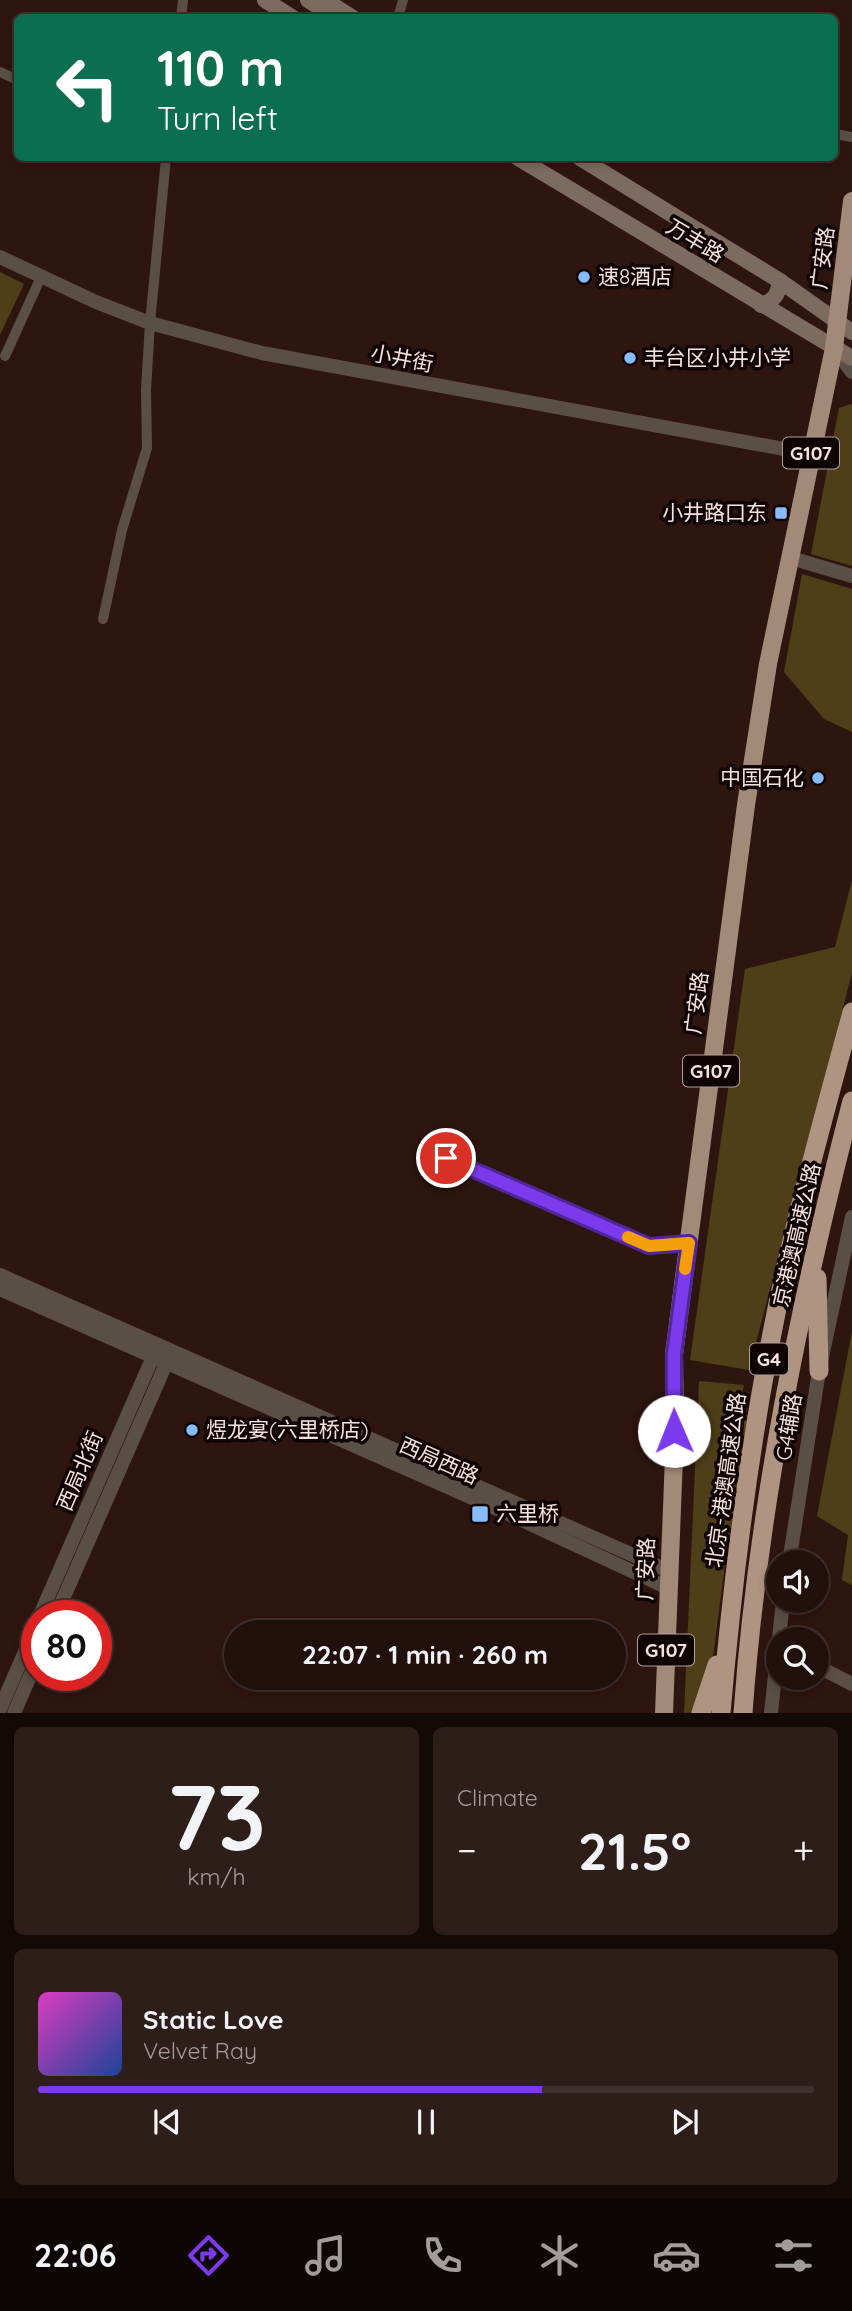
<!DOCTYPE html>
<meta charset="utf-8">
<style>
body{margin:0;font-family:Quicksand,"Noto Sans SC",sans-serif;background:#2e1e1a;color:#f1f3f6;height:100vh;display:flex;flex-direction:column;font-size:26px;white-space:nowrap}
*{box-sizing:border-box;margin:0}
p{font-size:23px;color:#a29d9d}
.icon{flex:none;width:38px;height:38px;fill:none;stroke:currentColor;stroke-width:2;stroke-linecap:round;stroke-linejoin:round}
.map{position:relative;height:1713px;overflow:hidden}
.drawer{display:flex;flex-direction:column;gap:14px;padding:14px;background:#130907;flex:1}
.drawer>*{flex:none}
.hud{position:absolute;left:14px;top:14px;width:824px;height:147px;border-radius:10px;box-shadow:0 4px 10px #0003,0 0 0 2px #3f302d;background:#0b6e4f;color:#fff;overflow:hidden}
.controls{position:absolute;left:766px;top:1550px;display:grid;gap:14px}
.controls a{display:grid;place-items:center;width:63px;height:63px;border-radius:50%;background:#22100c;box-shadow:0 4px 10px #0003,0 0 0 2px #3f302d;font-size:35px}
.speed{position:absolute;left:21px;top:1600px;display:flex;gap:14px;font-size:35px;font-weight:700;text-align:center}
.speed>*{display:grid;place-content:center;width:91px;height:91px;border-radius:50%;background:#22100c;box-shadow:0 4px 10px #0003,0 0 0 2px #3f302d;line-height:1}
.speed .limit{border:10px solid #d22;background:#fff;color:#111}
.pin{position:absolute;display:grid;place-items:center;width:60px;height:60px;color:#fff;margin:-30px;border:4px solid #fff;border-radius:50%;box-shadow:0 2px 7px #0007}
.me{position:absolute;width:77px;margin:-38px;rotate:359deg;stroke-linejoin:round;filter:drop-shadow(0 0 5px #0008)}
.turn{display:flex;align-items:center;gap:24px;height:147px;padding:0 28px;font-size:32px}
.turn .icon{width:91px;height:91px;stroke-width:2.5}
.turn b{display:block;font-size:49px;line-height:60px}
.big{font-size:52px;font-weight:800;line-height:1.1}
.drawer .tile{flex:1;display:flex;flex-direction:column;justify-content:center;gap:10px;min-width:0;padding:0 24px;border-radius:10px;background:#2e1e1a}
.drawer .dial{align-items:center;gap:0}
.dial b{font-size:91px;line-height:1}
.song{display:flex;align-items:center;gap:21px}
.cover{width:84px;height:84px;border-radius:10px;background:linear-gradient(135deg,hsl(310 70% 55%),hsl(220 70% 35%))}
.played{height:7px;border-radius:4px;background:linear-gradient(90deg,#7c3aed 65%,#3f302d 65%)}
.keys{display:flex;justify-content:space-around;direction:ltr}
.heat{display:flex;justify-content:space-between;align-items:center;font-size:38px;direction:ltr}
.drawer .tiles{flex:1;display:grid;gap:14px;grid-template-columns:1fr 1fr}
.tile:last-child{grid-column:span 2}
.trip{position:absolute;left:224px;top:1620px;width:402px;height:70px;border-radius:35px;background:#22100c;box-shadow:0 4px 10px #0003,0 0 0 2px #3f302d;font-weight:800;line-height:70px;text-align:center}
.tab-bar{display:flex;height:112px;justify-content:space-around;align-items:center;background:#0e0605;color:#a29d9d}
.tab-bar .icon{width:49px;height:49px}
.tab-bar .on{color:#7c3aed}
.tab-bar b{font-size:32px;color:#f1f3f6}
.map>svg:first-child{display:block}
.green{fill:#4f3f18}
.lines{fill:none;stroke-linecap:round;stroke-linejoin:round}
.minor{stroke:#5a4f47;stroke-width:10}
.tertiary{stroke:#5a4f47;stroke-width:14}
.secondary{stroke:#7c6b5e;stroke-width:16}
.trunk{stroke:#a38a78;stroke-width:18}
.motorway{stroke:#af9481;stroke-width:19}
.route-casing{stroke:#51269a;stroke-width:18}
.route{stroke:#7c3aed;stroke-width:12}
.slow{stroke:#f59e0b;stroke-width:12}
.poi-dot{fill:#87bbfb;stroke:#0f0504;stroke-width:2.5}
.labels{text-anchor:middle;stroke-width:7;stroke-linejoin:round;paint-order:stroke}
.shield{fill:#0f0504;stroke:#afa09d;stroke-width:2}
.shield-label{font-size:19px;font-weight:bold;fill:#f4e2de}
.street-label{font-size:21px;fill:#f4e2de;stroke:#0f0504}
.poi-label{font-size:21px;fill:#f4e2de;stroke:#0f0504;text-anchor:start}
</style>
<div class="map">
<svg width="852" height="1713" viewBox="0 0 852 1713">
<rect width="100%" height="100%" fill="#2e1510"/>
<g class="green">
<polygon points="0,272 24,284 0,335"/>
<polygon points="851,404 852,404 852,566 811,554 839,408"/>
<polygon points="802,574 852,589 852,732 824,719 784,672"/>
<polygon points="852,880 852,973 749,1370 690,1360 745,969 835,947"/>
<polygon points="852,1331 852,1585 842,1580 848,1535 817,1516"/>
<polygon points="699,1381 744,1385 738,1413 752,1416 728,1541 713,1657 697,1712 684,1713"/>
</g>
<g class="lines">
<g class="minor">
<polyline points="181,18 183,0"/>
<polyline points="398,18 403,0"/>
<polyline points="0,72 18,80"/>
<polyline points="835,134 852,137"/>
<polyline points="5,356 41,277"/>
<polyline points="103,619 122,530 147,448 146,390 150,323 166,158"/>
<polyline points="446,1158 648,1246 689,1243"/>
</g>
<g class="tertiary">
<polyline points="0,257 96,302 150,323 262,353 811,454"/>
<polyline points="835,349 852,372"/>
<polyline points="791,558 852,576"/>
<polyline points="0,1275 669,1571"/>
<polyline points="0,1289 513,1516 668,1588"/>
<polyline points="789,1563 819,1371 852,1217"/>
<polyline points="40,1615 156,1350"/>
<polyline points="56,1615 169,1357"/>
<polyline points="817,1666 852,1684"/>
<polyline points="0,1709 37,1624"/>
<polyline points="14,1713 37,1660"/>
<polyline points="771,1713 783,1601"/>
</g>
<g class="secondary">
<polyline points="265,0 293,18"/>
<polyline points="308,0 336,18"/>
<polyline points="328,2 353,18"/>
<polyline points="518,158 852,358"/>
<polyline points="580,158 780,281 852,332"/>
<path d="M761 305C774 301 778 295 780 281"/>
</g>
<polyline class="trunk" points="664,1713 675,1431 674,1354 746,805 768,664 834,348 852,201"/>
<g class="motorway">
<polyline points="817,1278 819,1371"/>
<polyline points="701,1713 717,1665"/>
<path d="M721 1713C735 1552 756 1389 794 1232 812 1158 832 1085 852 1012"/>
<path d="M743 1713C758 1506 800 1302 852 1101"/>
</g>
</g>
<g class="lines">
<g class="route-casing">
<polyline id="route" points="446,1158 649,1246 689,1243 674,1354 674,1431"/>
</g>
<use href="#route" class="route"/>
<polyline class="slow" points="628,1237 649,1246 689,1243 685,1269"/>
</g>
<g class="poi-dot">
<circle cx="584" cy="277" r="7"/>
<circle cx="630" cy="358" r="7"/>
<rect x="774" y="506" width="14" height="14" rx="3.5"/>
<circle cx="818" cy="778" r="7"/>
<circle cx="192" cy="1430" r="7"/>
<rect x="471" y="1505" width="18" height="18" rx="3.5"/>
</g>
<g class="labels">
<g class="shield">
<rect x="783" y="437.5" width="56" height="31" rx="5"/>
<rect x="683" y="1055.5" width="56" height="31" rx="5"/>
<rect x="750" y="1343.5" width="38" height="31" rx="5"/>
<rect x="638" y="1634.5" width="56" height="31" rx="5"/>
</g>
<g class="shield-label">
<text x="811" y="460">G107</text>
<text x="711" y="1078">G107</text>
<text x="769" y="1366">G4</text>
<text x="666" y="1657">G107</text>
</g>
<g class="street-label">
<text transform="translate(695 241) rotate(31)" y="7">万丰路</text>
<text transform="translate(823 258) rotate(-83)" y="7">广安路</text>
<text transform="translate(402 359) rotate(11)" y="7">小井街</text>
<text transform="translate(697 1003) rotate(-83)" y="7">广安路</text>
<text transform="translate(797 1235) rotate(-77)" y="7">京港澳高速公路</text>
<text transform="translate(789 1427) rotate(-81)" y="7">G4辅路</text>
<text transform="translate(439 1461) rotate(24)" y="7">西局西路</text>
<text transform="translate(80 1471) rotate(-67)" y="7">西局北街</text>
<text transform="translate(726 1480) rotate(-82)" y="7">北京-港澳高速公路</text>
<text transform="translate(646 1569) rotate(-88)" y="7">广安路</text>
</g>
<g class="poi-label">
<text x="598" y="284">速8酒店</text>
<text x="644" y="365">丰台区小井小学</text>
<text x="767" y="520" text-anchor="end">小井路口东</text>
<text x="804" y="785" text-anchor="end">中国石化</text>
<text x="206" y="1437">煜龙宴(六里桥店)</text>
<text x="496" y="1521">六里桥</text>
</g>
</g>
</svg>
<div class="controls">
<a><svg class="icon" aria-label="sound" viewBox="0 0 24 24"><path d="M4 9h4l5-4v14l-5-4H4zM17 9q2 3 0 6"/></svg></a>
<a><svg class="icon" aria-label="search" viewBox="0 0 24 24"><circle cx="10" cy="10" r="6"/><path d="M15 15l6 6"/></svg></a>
</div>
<div class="speed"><div class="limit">80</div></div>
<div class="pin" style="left:446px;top:1158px;background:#d93025"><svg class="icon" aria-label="arrive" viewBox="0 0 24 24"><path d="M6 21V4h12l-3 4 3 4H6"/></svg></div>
<svg class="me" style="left:674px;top:1431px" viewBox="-20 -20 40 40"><circle r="19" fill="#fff"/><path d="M0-13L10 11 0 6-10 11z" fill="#7c3aed"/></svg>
<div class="trip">22:07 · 1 min · 260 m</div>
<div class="hud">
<div class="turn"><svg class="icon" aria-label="left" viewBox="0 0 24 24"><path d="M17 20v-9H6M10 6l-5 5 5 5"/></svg><div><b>110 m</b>Turn left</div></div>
</div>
</div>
<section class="drawer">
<div class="tiles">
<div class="tile dial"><b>73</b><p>km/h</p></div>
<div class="tile"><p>Climate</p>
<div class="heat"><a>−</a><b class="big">21.5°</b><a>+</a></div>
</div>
<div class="tile">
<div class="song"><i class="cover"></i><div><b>Static Love</b><p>Velvet Ray</p></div></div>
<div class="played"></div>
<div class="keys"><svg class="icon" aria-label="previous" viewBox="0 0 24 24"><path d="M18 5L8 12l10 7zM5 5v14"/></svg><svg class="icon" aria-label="pause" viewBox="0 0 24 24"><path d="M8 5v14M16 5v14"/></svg><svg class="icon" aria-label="next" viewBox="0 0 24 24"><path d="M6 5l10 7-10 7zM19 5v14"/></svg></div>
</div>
</div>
</section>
<nav class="tab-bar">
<b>22:06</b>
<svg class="icon on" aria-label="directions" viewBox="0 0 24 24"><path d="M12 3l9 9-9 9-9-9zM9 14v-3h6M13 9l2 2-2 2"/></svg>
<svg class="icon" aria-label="music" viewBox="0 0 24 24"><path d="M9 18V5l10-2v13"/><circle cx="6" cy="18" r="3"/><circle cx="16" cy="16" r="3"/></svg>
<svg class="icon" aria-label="phone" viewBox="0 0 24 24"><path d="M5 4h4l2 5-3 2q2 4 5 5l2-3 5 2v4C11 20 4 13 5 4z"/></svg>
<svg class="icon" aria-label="climate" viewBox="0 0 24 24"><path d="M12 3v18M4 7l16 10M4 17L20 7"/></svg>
<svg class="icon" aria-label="car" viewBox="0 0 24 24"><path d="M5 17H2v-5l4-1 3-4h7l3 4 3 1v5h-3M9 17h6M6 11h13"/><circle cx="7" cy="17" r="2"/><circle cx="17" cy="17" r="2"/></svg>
<svg class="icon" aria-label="filters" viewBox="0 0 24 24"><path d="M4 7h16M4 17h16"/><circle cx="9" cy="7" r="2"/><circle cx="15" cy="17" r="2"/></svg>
</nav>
